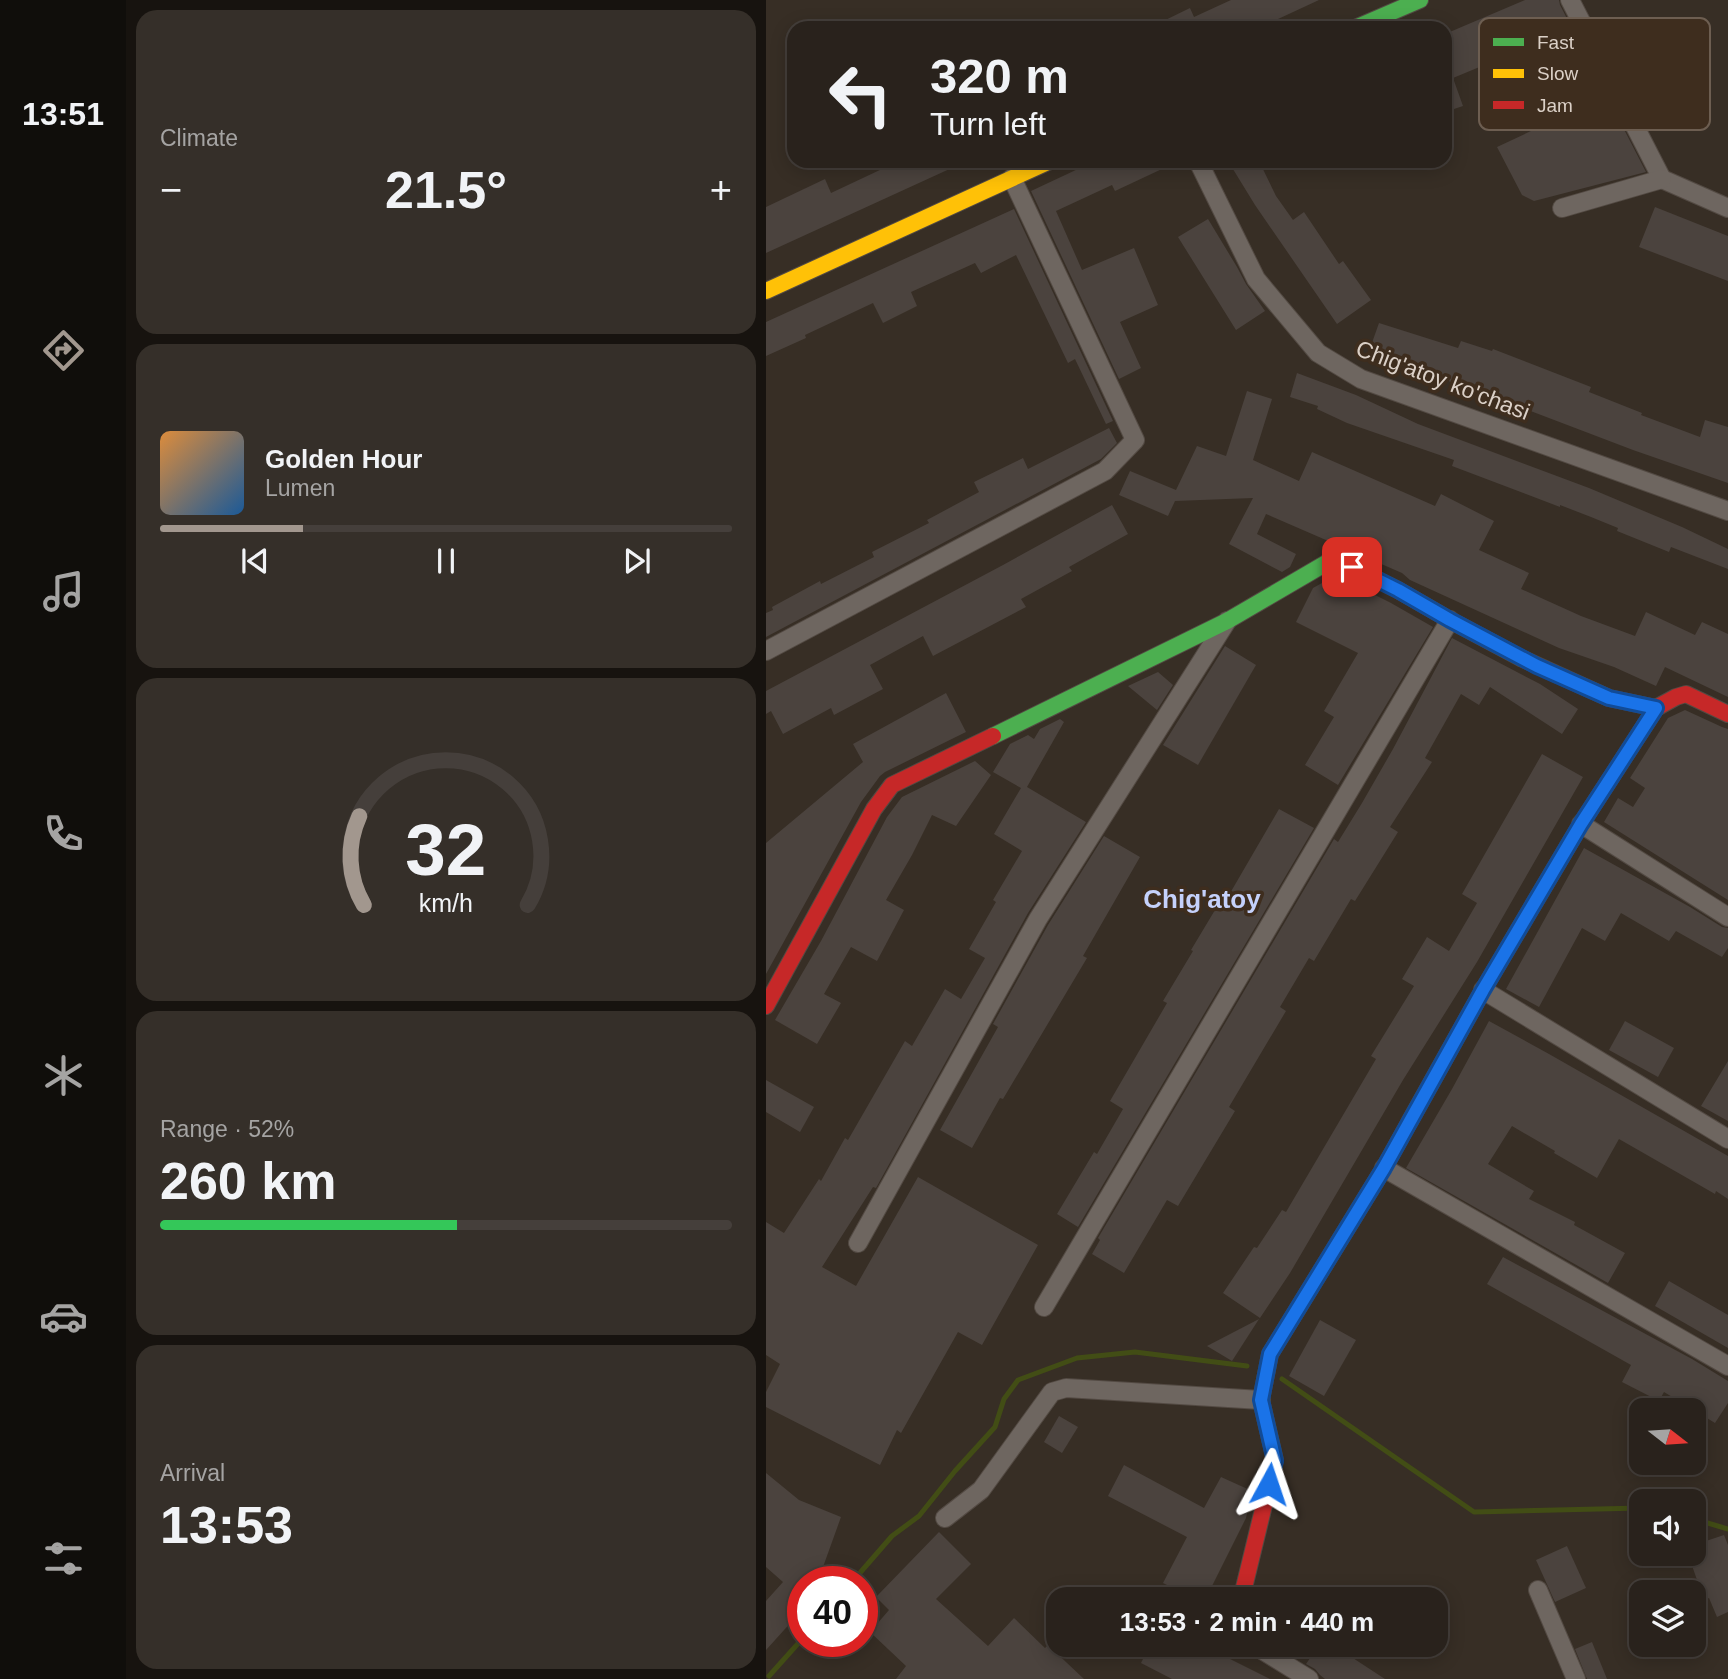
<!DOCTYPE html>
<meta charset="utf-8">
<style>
body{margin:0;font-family:Arial,sans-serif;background:#352f29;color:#f1f3f6;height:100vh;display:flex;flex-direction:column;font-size:26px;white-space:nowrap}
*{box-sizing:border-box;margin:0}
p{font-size:23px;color:#a5a4a3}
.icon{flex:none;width:38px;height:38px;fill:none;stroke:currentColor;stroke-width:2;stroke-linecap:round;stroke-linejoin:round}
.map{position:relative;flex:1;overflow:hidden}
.panel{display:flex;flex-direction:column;gap:10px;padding:10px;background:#17130f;width:640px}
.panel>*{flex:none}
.banner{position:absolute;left:21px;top:21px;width:665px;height:147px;border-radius:21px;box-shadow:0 4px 18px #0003,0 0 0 2px #453f3b;background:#29221c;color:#f1f3f6;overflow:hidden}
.needle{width:46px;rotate:107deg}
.fabs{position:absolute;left:863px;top:1398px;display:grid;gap:14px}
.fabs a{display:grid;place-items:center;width:77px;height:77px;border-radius:14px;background:#29221c;box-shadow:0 4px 18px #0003,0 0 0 2px #453f3b;font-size:35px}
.speed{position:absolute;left:21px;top:1566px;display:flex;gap:14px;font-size:35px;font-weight:700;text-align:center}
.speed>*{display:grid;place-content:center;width:91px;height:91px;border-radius:50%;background:#29221c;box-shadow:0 4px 18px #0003,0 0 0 2px #453f3b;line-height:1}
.speed .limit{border:10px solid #d22;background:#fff;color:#111}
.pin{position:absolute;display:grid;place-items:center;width:60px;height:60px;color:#fff;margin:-30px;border-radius:14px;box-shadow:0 4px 10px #0006}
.me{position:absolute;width:77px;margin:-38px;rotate:5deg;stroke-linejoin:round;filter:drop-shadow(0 0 5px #0008)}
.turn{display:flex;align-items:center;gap:24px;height:147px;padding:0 28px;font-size:32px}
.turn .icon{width:91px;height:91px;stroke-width:2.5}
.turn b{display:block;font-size:49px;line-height:60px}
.big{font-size:52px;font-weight:700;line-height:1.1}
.panel .widget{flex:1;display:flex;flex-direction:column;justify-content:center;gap:10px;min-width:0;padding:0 24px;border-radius:21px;background:#352f29}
.panel .dial{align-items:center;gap:0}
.dial svg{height:182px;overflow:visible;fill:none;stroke:#453f3b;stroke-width:7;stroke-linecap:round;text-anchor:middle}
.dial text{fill:#f1f3f6;stroke:none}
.song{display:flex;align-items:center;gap:21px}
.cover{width:84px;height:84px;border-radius:10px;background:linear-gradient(135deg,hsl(30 70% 55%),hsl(210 70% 35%))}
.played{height:7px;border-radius:4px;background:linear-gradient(90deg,#a2978e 25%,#453f3b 25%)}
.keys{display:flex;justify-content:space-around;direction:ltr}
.heat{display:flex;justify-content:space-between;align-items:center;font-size:38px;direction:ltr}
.charge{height:10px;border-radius:5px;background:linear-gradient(90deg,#34c759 52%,#453f3b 0)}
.trip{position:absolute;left:280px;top:1587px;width:402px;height:70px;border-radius:21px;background:#29221c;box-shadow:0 4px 18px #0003,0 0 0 2px #453f3b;font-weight:700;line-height:70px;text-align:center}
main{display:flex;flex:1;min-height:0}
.tabs{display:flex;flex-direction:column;width:126px;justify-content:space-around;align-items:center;background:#100e0b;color:#a5a4a3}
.tabs .icon{width:49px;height:49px}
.tabs .current{color:#a2978e}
.tabs b{font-size:32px;color:#f1f3f6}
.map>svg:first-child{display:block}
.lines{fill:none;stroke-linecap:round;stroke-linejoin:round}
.stream{stroke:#424d15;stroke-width:5}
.building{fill:#4b433e}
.street-casing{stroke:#534a43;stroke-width:20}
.fast-casing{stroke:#534a43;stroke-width:18}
.slow-casing{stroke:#534a43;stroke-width:18}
.jam-casing{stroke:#534a43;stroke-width:18}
.street{stroke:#6e6660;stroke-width:18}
.fast{stroke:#4caf50;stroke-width:16}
.slow{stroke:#ffc107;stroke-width:16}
.jam{stroke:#c62828;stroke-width:16}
.route-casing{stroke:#114b97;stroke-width:18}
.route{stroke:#1a73e8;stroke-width:12}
.labels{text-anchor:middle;stroke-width:7;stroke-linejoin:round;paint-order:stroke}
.street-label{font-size:23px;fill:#dbd0c7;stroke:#3e2d1e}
.quarter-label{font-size:26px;font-weight:bold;fill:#c5d1fb;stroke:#3e2d1e}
.key{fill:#3e2d1e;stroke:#6d5e51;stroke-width:2}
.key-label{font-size:19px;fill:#dbd0c7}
</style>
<main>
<nav class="tabs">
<b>13:51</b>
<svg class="icon current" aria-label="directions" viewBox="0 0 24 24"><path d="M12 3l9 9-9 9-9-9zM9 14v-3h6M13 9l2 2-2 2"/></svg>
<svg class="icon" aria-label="music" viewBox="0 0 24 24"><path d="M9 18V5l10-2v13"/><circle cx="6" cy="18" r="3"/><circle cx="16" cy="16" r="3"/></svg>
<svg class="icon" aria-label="phone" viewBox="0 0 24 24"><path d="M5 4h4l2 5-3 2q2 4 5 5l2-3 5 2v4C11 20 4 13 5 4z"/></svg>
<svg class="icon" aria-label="climate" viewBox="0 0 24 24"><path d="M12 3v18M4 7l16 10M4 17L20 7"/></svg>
<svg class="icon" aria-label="car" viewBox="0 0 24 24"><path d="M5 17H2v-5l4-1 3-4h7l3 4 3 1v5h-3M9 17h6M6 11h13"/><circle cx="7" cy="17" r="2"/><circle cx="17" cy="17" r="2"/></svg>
<svg class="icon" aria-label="filters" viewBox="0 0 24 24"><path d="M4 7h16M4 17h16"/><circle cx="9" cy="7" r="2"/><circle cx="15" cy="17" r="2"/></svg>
</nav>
<section class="panel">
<div class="widget"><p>Climate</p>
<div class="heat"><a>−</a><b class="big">21.5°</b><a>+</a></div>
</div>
<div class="widget">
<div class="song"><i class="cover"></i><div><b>Golden Hour</b><p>Lumen</p></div></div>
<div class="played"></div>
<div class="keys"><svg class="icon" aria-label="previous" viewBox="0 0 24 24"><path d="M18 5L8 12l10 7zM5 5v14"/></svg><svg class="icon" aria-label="pause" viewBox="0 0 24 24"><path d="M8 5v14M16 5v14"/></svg><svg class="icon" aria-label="next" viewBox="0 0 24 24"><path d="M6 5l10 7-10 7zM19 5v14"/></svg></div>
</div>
<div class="widget dial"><svg viewBox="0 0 100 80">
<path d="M14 69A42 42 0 1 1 86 69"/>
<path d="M14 69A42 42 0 0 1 12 30" stroke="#a2978e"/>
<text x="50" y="56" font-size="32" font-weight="700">32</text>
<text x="50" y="72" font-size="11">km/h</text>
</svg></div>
<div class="widget"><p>Range · 52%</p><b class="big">260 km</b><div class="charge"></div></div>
<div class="widget"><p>Arrival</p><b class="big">13:53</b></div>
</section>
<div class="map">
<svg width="962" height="1679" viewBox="0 0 962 1679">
<rect width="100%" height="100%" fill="#372e25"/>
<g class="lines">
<g class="stream">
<polyline points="516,1379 708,1512 875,1508"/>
<polyline points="928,1519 962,1529"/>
<polyline points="86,1582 126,1536 153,1516 189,1471 229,1427 238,1399 252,1380 311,1358 369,1352 481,1366"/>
<polyline points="3,1676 37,1638"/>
</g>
</g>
<g class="building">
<polygon points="465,0 553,0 493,28 383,28 424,8 428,17"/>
<polygon points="759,0 793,0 794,5 880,172 768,201 756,195 731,147 797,116 762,47 687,78 697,106 679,112 679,34"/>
<polygon points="133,161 201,161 0,253 0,207 59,179 65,193"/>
<polygon points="329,161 413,161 349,191 346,185 290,211 316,270 368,248 392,305 354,322 375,368 353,379 265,191"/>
<polygon points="462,161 493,161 510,196 527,220 538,212 573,264 577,261 605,300 571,324 489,205"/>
<polygon points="889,207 962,236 962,281 873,247"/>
<polygon points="248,209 347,421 340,424 309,359 302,363 250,255 215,273 209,263 145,292 151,306 117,323 107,303 39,335 40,338 0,356 0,322"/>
<polygon points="442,219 471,267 480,284 499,311 470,330 412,237"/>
<polygon points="613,323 692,348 695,341 726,351 727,349 825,387 823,392 876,413 875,415 934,437 939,420 962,427 962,483 867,450 715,392 602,354"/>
<polygon points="531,373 590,395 652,424 823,488 916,527 962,549 962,569 905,547 903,552 851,531 852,528 825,517 794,505 794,507 686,466 688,460 581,423 551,409 552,406 524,397"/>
<polygon points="481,391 506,399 487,460 533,481 546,452 669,506 675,494 728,521 713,550 763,573 755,589 815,616 869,636 880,612 929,635 936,622 962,634 962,697 899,667 890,686 848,667 793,648 644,580 636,573 500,514 491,534 530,554 524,567 516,572 463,544 487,498 409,501 402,516 353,495 364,471 410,490 431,446 460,456"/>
<polygon points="343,428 351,443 335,459 0,637 0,613 7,610 6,607 54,581 55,584 108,557 106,552 163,523 161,520 213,492 208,482 257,458 262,469"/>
<polygon points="346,505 362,534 303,567 306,571 255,599 260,607 167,656 157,636 104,665 117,689 68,715 65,708 17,734 5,711 0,714 0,691 237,565"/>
<polygon points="565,578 581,581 625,603 667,627 572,785 539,765 568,717 558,711 592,653 530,622 547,588"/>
<polygon points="686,638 774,684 812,709 796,734 724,687 713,705 695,694 659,758 666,762 624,827 632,832 589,901 585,899 548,961 543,958 514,1007 520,1011 463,1107 469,1111 412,1206 401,1200 358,1273 326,1254 334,1240 332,1238 568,839 572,842 596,803 627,749"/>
<polygon points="459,646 490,665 432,765 397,745"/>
<polygon points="392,672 407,685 391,710 362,686"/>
<polygon points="180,693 200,732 119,772 114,776 95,802 0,974 0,843 97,762 87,744"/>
<polygon points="919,710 956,727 962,729 962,900 838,822 852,798 867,807 879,788 864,778 902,718"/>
<polygon points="294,719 298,722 261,787 320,822 262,913 110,1188 107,1187 56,1267 90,1286 152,1177 272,1245 216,1345 192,1332 135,1433 131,1430 114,1465 0,1407 0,1392 14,1364 0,1355 0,1222 18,1233 53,1179 55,1181 79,1138 82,1140 139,1041 146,1046 179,989 195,999 219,958 203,949 230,902 227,900 256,851 228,834 255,788 227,772 244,744 262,735 268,739 274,729"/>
<polygon points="776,754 817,777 711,962 637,1080 524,1273 494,1318 457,1293 488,1247 491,1248 516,1210 520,1212 610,1059 605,1056 648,986 636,979 661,937 683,951 711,903 696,894"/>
<polygon points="209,761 225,775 190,826 166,815 146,855 120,900 138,910 111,961 85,947 58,994 75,1003 51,1044 9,1020 55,941 121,817 136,797"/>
<polygon points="513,809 548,828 312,1227 291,1214 328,1152 331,1154 357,1109 344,1101 401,1003 397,1001 427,951 425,950 452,905 456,907"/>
<polygon points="338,836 374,857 317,956 321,958 237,1099 234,1098 206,1148 174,1130 232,1027 227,1024 282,925"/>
<polygon points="818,848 924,907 956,927 962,928 962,948 956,957 910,931 903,941 855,913 839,941 816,928 773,1007 740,989"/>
<polygon points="723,1021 783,1054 962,1156 962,1199 950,1191 949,1194 853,1139 831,1178 788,1153 789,1151 746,1126 722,1164 768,1191 763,1199 809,1222 808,1225 859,1253 842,1283 640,1168 686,1089"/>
<polygon points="859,1021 908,1048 892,1077 843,1050"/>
<polygon points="962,1061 962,1121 935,1106"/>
<polygon points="0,1080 48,1107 34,1132 0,1112"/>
<polygon points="737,1257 926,1359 962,1381 962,1403 949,1423 898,1392 893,1401 856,1382 865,1365 721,1284"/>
<polygon points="903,1281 962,1315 962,1348 889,1306"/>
<polygon points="493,1319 466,1361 441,1346"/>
<polygon points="554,1320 590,1340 558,1396 523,1376"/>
<polygon points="293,1416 312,1427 296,1453 278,1442"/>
<polygon points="358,1465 438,1508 455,1477 486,1491 480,1518 439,1600 408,1600 413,1591 397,1583 421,1537 342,1496"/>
<polygon points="0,1473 33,1500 75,1517 57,1567 74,1582 37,1582 37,1609 0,1650 0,1601 17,1582 0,1567"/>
<polygon points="173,1532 205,1564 170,1599 222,1646 248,1618 279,1648 282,1645 318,1679 130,1679 140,1666 104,1632 123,1610 110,1597"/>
<polygon points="958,1535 962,1545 962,1612 951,1617 943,1598 938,1600 922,1554 928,1554 928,1545"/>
<polygon points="801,1546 820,1588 789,1602 770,1560"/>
<polygon points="826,1642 841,1679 821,1679 809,1649"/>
<polygon points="384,1645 436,1645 504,1679 406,1679 375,1663"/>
<polygon points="553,1645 567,1645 619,1679 559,1679 554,1675 549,1669 540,1664"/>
</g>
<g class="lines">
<g class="street-casing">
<g id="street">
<polyline points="804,0 896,179 962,208"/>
<polyline points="432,161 490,279 552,353 595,379 962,511"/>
<polyline points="796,208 896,179"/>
<polyline points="0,651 339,471 369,440 246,178"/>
<polyline points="815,824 962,917"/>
<polyline points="717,990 962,1139"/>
<polyline points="618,1168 962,1366"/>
<polyline points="92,1243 272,919 461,621"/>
<polyline points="278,1307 684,620"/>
<polyline points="179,1518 215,1490 286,1392 300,1388 495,1400"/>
<polyline points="772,1590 810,1679"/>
<polyline points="488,1645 543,1679"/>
</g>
</g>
<g class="fast-casing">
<g id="fast">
<polyline points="589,28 654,0"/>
<polyline points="227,736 461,621 562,562 586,567 632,590 684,620 755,658"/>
</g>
</g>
<g class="slow-casing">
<g id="slow">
<polyline points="0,291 284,161"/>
<polyline points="644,1121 717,990 815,824 890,708"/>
</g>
</g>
<g class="jam-casing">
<g id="jam">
<polyline points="755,658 843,698 890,708 910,697 920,694 962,714"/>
<polyline points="0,1006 108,809 126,785 227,736"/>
<polyline points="475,1600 509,1460 495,1400 504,1354 618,1168 644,1121"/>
</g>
</g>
<use href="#street" class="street"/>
<use href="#fast" class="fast"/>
<use href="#slow" class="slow"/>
<use href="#jam" class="jam"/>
</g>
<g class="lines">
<g class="route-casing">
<polyline id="route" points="503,1484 509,1461 495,1400 504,1354 618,1168 717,990 815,824 890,708 843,698 771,666 684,620 632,590 586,567"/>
</g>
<use href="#route" class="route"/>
</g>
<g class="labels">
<g class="street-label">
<text transform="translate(677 380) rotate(21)" y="8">Chig'atoy ko'chasi</text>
</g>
<g class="quarter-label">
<text x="436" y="908">Chig'atoy</text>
</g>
</g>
<rect x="713" y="18" width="231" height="112" rx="10" class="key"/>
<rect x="727" y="38" width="31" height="8" fill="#4caf50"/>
<rect x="727" y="69" width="31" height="9" fill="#ffc107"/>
<rect x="727" y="101" width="31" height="8" fill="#c62828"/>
<g class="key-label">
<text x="771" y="49">Fast</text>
<text x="771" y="80">Slow</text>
<text x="771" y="112">Jam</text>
</g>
</svg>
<div class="fabs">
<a><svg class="needle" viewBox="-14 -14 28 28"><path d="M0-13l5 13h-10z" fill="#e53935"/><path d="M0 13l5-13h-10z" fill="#a5a4a3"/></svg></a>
<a><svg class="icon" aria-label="sound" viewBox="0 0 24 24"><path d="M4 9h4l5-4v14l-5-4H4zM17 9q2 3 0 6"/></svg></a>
<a><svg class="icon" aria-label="layers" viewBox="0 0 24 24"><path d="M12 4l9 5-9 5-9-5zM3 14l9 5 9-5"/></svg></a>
</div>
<div class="speed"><div class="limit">40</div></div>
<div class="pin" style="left:586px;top:567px;background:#d93025"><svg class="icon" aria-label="arrive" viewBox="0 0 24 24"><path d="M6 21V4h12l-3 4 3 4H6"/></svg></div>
<svg class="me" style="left:503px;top:1484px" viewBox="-20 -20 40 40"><path d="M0-17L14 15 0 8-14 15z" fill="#1a73e8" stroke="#fff" stroke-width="4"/></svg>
<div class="trip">13:53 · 2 min · 440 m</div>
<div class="banner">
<div class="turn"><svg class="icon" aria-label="left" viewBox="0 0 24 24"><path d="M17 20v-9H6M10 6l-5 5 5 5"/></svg><div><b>320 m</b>Turn left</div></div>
</div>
</div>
</main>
